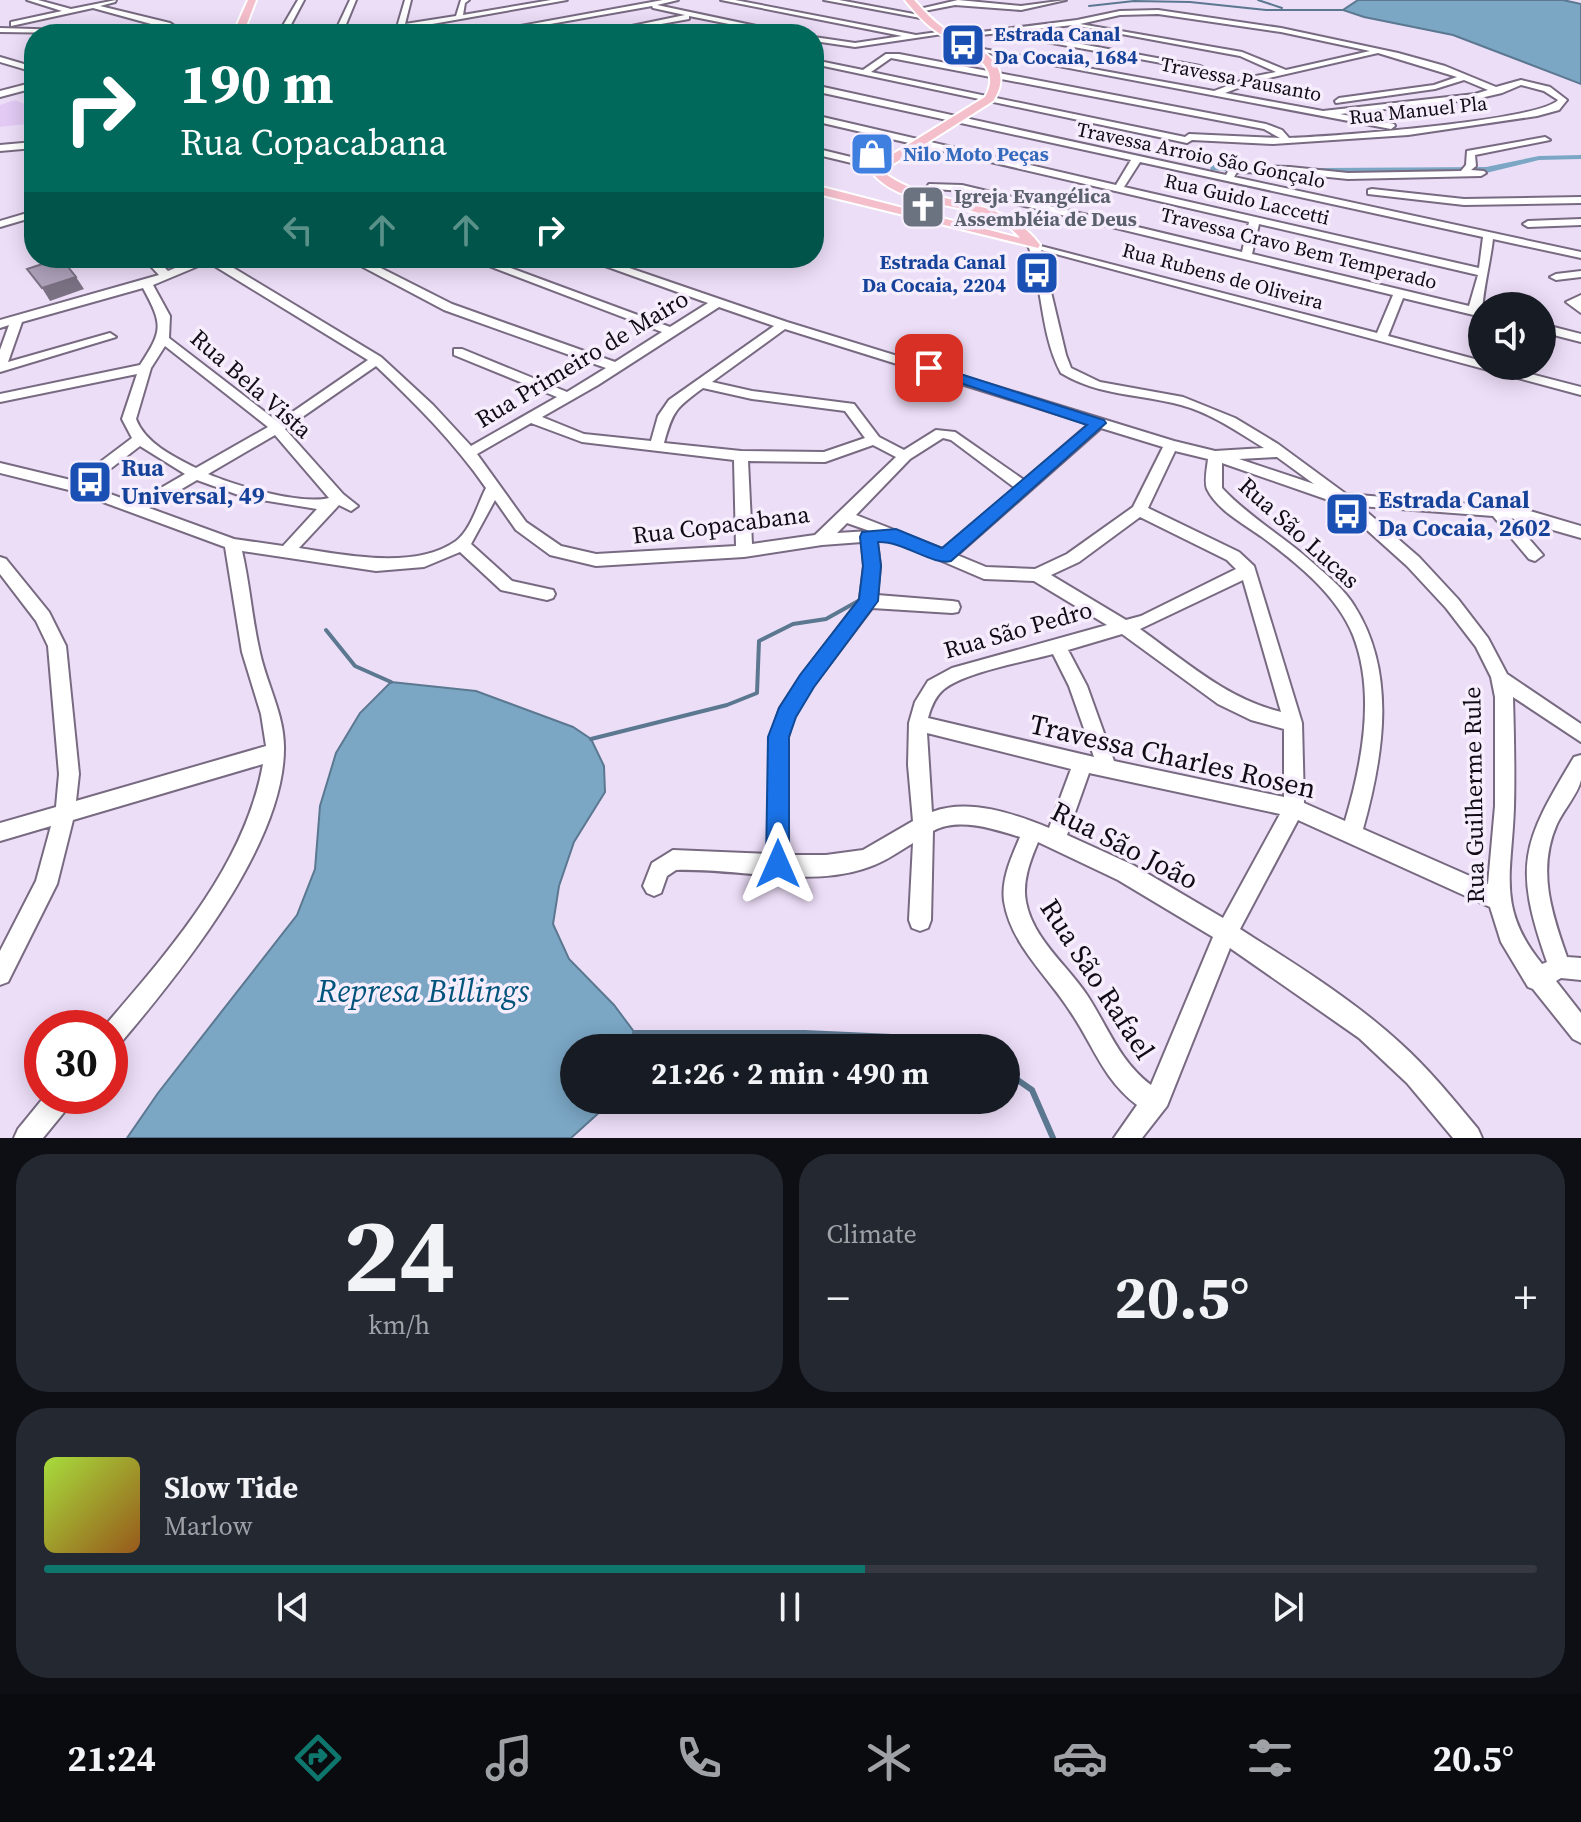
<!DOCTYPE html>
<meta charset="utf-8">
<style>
body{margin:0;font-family:"Source Serif 4",serif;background:#242831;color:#f1f3f6;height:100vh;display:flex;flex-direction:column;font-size:30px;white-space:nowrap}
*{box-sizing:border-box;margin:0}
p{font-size:26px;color:#9ea1a6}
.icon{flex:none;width:44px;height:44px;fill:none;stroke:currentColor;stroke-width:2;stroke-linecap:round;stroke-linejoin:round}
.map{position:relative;height:1138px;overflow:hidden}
.drawer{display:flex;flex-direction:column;gap:16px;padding:16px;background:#0d0f14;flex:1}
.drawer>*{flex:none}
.banner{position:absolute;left:24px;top:24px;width:800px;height:244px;border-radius:32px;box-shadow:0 4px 20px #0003;background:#00695c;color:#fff;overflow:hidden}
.buttons{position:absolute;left:1468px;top:292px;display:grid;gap:16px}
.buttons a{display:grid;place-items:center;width:88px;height:88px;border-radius:50%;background:#171b24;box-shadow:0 4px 20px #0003;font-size:40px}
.speed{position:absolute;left:24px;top:1010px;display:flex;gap:16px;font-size:40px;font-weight:700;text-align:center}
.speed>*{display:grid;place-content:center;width:104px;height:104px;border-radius:50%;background:#171b24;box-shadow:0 4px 20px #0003;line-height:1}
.speed .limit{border:12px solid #d22;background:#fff;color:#111}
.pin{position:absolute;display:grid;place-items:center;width:68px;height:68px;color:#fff;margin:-34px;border-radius:16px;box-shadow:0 4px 12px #0006}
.me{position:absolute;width:88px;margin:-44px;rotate:0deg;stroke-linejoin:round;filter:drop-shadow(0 0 6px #0008)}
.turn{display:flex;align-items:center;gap:28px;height:168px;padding:0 24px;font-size:36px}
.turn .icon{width:104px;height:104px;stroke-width:2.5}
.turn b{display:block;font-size:56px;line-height:68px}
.lanes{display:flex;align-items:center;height:76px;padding:0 24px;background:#0003;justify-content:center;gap:40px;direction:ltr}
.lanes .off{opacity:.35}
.big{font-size:60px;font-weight:700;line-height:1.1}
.drawer .card{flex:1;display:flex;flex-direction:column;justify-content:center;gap:12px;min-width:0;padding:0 28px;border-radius:32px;background:#242831}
.drawer .dial{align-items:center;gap:0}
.dial b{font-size:104px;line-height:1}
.song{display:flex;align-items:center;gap:24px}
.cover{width:96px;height:96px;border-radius:12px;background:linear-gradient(135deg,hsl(80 70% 55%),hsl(30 70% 35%))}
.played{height:8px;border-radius:4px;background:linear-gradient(90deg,#0f766e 55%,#363941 55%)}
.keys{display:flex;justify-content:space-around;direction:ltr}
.heat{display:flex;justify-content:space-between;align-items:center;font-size:44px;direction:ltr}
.drawer .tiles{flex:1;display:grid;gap:16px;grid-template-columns:1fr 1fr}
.card:last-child{grid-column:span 2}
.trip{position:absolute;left:560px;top:1034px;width:460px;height:80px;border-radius:40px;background:#171b24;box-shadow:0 4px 20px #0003;font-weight:700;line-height:80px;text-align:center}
.tabs{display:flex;height:128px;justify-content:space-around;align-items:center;background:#090b0e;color:#9ea1a6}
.tabs .icon{width:56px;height:56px}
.tabs .on{color:#0f766e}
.tabs b{font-size:36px;color:#f1f3f6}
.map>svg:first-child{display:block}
.green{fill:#e2caf4}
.water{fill:#7ba7c5;stroke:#5b7890;stroke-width:2}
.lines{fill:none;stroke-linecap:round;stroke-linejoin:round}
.stream-far2{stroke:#5b7890;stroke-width:2}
.stream-far1{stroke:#5b7890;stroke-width:4}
.stream{stroke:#5b7890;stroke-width:6}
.canal{fill:#7ba7c5;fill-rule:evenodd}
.minor-casing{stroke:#776a81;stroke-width:4}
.major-casing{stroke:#fff;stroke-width:4}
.minor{fill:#fff;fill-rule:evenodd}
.major{fill:#f4becb;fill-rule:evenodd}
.shaded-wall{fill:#7a7183}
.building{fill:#aea2bb;stroke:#7a7183;stroke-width:2}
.route{fill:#1a73e8;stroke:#114b97;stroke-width:2}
.labels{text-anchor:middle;stroke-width:7;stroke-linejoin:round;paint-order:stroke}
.far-transit-label{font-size:20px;font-weight:bold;fill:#164399;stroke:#f6edfd;text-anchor:start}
.far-street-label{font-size:20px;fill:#100b14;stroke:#f6edfd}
.far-shop-label{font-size:20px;font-weight:bold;fill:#366cbe;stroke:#f6edfd;text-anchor:start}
.far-worship-label{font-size:20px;font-weight:bold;fill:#5b616d;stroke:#f6edfd;text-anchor:start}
.street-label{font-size:24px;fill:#100b14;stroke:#f6edfd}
.transit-label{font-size:24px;font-weight:bold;fill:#164399;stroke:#f6edfd;text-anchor:start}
.near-street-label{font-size:28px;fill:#100b14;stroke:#f6edfd}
.near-water-label{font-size:32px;font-style:italic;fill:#00547b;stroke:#f6edfd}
</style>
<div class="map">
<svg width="1581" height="1138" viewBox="0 0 1581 1138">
<rect width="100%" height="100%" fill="#eddef8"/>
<polygon class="green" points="15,100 34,108 34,123 0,127 0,105"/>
<g class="water">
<polygon points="1358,0 1563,0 1581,4 1581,84 1453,35 1364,17 1343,10"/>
<polygon points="391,682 476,691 573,727 591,739 604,766 605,792 574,842 559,886 553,924 569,959 614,1005 635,1033 635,1048 574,1048 574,1100 613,1100 571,1138 127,1138 158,1093 297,915 315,869 320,806 336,753 360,713"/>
</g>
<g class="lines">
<g class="stream-far2">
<polyline points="1258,0 1282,8"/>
<polyline points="1089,6 1134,1 1190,2 1266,10 1343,10"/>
</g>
<g class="stream-far1">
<polyline points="326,630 355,666 391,682"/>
<polyline points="591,739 727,705 757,693 759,641 793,624 826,619 860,600"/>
</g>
<g class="stream">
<polyline points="635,1033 805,1033 957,1040 970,1048"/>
<polyline points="1006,1072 1032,1090 1053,1138"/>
</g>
<g class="canal">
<polygon points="1581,155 1581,159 1539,160 1486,173 1319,174 1315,171 1319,168 1486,167 1539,156"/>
<polygon points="1214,165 1246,166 1250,169 1246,172 1211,170 1210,168"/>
</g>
<g class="minor-casing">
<g id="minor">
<polygon points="27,0 38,0 71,9 116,0 115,2 100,6 170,23 180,30 238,26 242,28 185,34 149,34 173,30 93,8 11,26 11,22 62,11"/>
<polygon points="298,0 304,0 286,34 278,34"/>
<polygon points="350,0 356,0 342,34 334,34"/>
<polygon points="405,0 411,0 405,24 456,16 461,0 469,0 465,3 463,15 551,0 567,0 404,29 403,34 395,34"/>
<polygon points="663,0 678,0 657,5 794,34 779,34 689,16 689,19 650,26 682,34 645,30 645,27 609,34 593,34 685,15 653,8 652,6 494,34 477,34"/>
<polygon points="721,0 735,0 916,35 945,31 949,33 855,47 814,41 814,37 855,43 902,36"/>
<polygon points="824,0 839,0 930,17 926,19"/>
<polygon points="958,0 1021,6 1066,0 1021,10 955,5 919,12 915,10"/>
<path d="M1158 10 1281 28 1398 53 1445 66 1496 87 1521 80 1550 87 1567 100 1559 110 1537 116 1408 135 1273 144 1192 140 1187 143 814 64V60L863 70 886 54H899L1266 124 1282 130 1289 138C1328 137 1539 121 1558 100L1544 91 1521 85 1502 93 1476 99 1340 114 1394 124 1395 126 1391 129 968 49 972 47 1214 91 1251 77 1276 72 1240 56 1073 25 953 38 949 36 1077 20 1120 11ZM1158 14 1281 32 1370 51 1286 70 1242 52 1080 24 1120 15ZM1378 53 1457 77 1434 85 1339 98 1335 101 1336 103 1435 89 1464 80 1488 90 1475 94 1323 111 1225 93 1256 81ZM891 58 1264 129 1280 138 1189 134 1185 137 871 72Z"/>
<polygon points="0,28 135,32 139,34 0,32"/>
<polygon points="1016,32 1200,66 1204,68 1200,70 1013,36"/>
<polygon points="0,57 34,67 34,72 0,62"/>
<polygon points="31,83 34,83 34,88 0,97 0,91"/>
<path d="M814 85 1226 175 1230 168 1237 166 1290 167 1348 173 1461 171 1466 165 1467 151 1545 137 1550 140 1475 155 1476 166 1471 170 1484 171 1486 173 1481 176 1348 179 1290 173 1237 172 1234 177 1581 252V258L1493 239C1490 265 1482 293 1482 317L1403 298 1388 336 1482 361V366H1500L1581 387V395L1041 250 1066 355 1071 368 1100 382 1183 397 1235 418 1278 444 1346 494 1520 508 1581 526V538L1511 518 1543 555 1535 561 1529 559 1493 516 1360 506 1419 557 1458 599 1488 638 1507 674 1581 724V742L1513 697C1514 733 1515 771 1514 807 1512 873 1496 908 1542 964L1547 962C1513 865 1522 843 1574 757L1581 755C1581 762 1581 772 1581 780 1578 794 1564 809 1557 824 1537 869 1551 912 1567 957L1581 958V980L1561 978 1556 981 1581 1013V1043L1573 1039 1533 989 1528 987 1501 942 1490 907 1298 820 1240 929C1295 964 1352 999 1400 1043 1429 1069 1453 1099 1478 1129L1482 1138H1453L1407 1083 1359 1038 1230 948 1167 1106 1142 1138H1114L1137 1105C1102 1078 1094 1046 1070 1011 1047 975 1011 945 1004 901 1001 879 1012 856 1020 837 994 829 959 817 933 831L931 920 928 928 920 931 912 928 909 920 913 843C897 853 881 864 863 869 807 887 735 868 676 870L667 876 661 893 654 896 647 893 643 886 652 863 673 850 768 854 770 737 780 708 801 676 860 599 864 566 862 542 822 545 744 557 596 566 550 555 516 530 495 500 471 544 512 581 553 590 555 594 553 598 547 600 501 590 460 552 424 567 376 571 242 551C250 585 252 619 260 653 267 685 284 714 284 747 285 845 179 974 118 1046L110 1050V1028H103C169 951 245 866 263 764L73 820 57 884 8 982 0 985V951L36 881 51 826 0 841V823L56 807 59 774 48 646 36 621 0 574V557L6 559 49 612 66 646 79 774 76 801 266 746 261 714 242 652 225 547 73 491 0 473V463L75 481 132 438 122 419 137 374 0 402V394L140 365C163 330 163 325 143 288L22 322 8 362 110 333 116 337 0 372V350L9 325 0 328V320L159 275 143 258H155L168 271 199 258H217L381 357 433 405 471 446 557 397 454 355V349H462L567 392 606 368 444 310 346 258H361L452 304 615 362 662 332 468 258H484L670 327 708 303 583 258H600L787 322 1174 441 1215 451 1264 448C1238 432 1211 413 1181 405 1140 394 1099 396 1061 373 1040 334 1043 286 1028 245L1029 243 1377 333 1393 295 962 191 936 189 929 199H921L920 197 929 184 962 185 1242 252 1249 222 814 121V115L1116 185 1131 160 814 91ZM1140 162 1483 237 1479 268 1124 187ZM1259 224 1478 275 1469 306 1252 254ZM208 262 368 360 278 422 169 338 170 316 153 285ZM719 307 774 326 669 400 658 416 651 441 584 434 542 417 598 385ZM785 329 1089 424 1024 480 955 432 936 430 904 450 879 437 854 404 752 391 712 382ZM165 346 268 427 196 468C174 457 145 443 136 419L151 368ZM376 366C416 404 454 442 486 488 478 503 471 530 456 541 415 570 345 555 299 548L339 505 351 511 358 506 343 494 285 429ZM703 388 752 399 845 411 865 438 824 452 741 451 664 443C673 410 676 408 703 388ZM531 423 582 442 734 460 736 546 596 554 561 546 526 522 477 454ZM1101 428 1163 447 1133 507 1067 554 1035 569 986 567 957 555ZM275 435 329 498C300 505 237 486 208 474ZM943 438 951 440 1015 488 943 549 856 515 910 459ZM873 445 896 457 815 535 752 544 748 461 825 462ZM140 446 185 474 135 503 88 486ZM1175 451 1208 459C1207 468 1204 481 1207 489 1217 510 1244 524 1262 537 1296 562 1337 595 1353 635 1376 693 1362 764 1345 821L1304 803 1302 723 1254 566 1239 552 1148 508ZM1277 457 1314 484 1239 459ZM1222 463 1337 503 1407 566 1446 608 1476 647 1491 677 1495 697V806L1488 884 1363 829C1383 757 1397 674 1355 607 1345 590 1328 576 1313 563 1284 537 1249 517 1222 488ZM197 480 244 497 317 509 283 546 234 539 149 508ZM1140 517 1227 560 1236 569 1141 616 1126 620 1051 575 1079 562ZM847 523 870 531 837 533ZM886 537 984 579 1034 581 1107 625 952 668 928 681 915 702 909 723 908 765 913 821 863 850 826 855H788V737L794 716 813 686 872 608 952 613 958 612 960 607 958 602 952 601 877 595 880 566 877 542ZM1243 580 1281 712C1227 699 1185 661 1140 629ZM1122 634 1218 704 1251 720 1284 729V797L1114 761 1087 686 1068 650ZM1053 654 1069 686 1094 757 928 718C931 707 935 697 943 690 964 672 1024 662 1053 654ZM927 733 1071 769 1049 828C1015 814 969 798 932 812ZM1089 773 1280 814 1223 918 1133 865 1067 835ZM1038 842 1118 880 1213 937 1151 1085C1119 1061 1108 1027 1087 995 1067 965 1033 939 1026 902 1022 882 1030 861 1038 842Z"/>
<polygon points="34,142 34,148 0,151 0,145"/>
<polygon points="814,148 884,165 886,167 881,170 814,154"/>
<polygon points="1372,189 1464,199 1581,197 1581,203 1464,205 1368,194 1368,190"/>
<polygon points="34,211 34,217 0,227 0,221"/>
<polygon points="1581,219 1581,225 1528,227 1523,224 1528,221"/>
<polygon points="1581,271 1581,277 1556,280 1550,277 1556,274"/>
<polygon points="1581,295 1581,313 1566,302"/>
<polygon points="1542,324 1581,334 1581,342 1542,332"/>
<polygon points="45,1096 73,1096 70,1105 43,1138 14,1138 18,1129"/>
</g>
</g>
<g class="major-casing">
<g id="major">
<polygon points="248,0 256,0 243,34 233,34"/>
<path d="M905 0H914C924 11 934 22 946 30 975 47 1018 62 993 101L887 168V175C937 210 1001 192 1040 245L1038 248 814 193V185L1020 238C989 197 913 215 875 176L877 164 985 97C1006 62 959 48 936 31 924 23 914 11 905 0Z"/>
</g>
</g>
<use href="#minor" class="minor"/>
<use href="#major" class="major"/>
</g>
<polygon class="shaded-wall" points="76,277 84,289 50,301 42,288"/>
<polygon class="building" points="61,258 76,277 42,288 27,269"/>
<path class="route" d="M929 364 1104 420 1106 423 951 561C933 566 904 541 878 542L881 566 878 601 814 687 796 717 789 737V864L786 872 778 876 769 872 766 864 768 737 779 708 800 675 859 599 863 566 860 537 862 532 896 529 942 548 1087 425 924 371V365Z"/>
<defs>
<g id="bus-square" transform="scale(2.3)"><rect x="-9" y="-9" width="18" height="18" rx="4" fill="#1a4fb4" stroke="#f6edfd"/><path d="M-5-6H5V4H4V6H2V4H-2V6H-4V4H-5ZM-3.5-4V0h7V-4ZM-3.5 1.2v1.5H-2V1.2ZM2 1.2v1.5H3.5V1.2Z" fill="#fff"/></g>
<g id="shop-square" transform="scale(2.3)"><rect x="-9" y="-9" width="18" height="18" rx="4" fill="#3f7fe0" stroke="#f6edfd"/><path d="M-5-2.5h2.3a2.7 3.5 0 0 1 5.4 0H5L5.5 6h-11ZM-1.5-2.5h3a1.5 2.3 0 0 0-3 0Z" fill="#fff"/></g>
<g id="church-square" transform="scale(2.3)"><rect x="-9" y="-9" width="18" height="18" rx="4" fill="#6b7280" stroke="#f6edfd"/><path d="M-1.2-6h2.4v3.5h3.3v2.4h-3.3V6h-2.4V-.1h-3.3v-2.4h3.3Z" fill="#fff"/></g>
</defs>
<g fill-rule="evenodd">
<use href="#bus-square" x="963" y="45"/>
<use href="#shop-square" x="872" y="154"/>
<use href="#church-square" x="923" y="207"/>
<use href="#bus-square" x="1037" y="273"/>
<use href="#bus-square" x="90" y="482"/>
<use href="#bus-square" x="1347" y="514"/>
</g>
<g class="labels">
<g class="far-transit-label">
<text x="994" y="41">Estrada Canal<tspan x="994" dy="23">Da Cocaia, 1684</tspan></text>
<text x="1006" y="269" text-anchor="end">Estrada Canal<tspan x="1006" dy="23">Da Cocaia, 2204</tspan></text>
</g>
<g class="far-street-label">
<text transform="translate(1241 79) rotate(11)" y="7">Travessa Pausanto</text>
<text transform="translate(1418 110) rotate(-6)" y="7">Rua Manuel Pla</text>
<text transform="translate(1201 155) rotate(12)" y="7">Travessa Arroio São Gonçalo</text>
<text transform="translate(1247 199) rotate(13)" y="7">Rua Guido Laccetti</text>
<text transform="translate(1299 248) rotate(14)" y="7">Travessa Cravo Bem Temperado</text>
<text transform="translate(1223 276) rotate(15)" y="7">Rua Rubens de Oliveira</text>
</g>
<g class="far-shop-label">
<text x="903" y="161">Nilo Moto Peças</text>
</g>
<g class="far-worship-label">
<text x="954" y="203">Igreja Evangélica<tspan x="954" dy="23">Assembléia de Deus</tspan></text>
</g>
<g class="street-label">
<text transform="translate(582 359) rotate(-31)" y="8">Rua Primeiro de Mairo</text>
<text transform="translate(251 384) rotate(41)" y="8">Rua Bela Vista</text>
<text transform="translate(721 525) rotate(-7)" y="8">Rua Copacabana</text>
<text transform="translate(1299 533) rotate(42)" y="8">Rua São Lucas</text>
<text transform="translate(1018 630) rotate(-16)" y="8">Rua São Pedro</text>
<text transform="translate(1474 795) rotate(-91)" y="8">Rua Guilherme Rule</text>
</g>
<g class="transit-label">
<text x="121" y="476">Rua<tspan x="121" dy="28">Universal, 49</tspan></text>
<text x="1378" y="508">Estrada Canal<tspan x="1378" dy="28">Da Cocaia, 2602</tspan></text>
</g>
<g class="near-street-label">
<text transform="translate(1173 756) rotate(13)" y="10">Travessa Charles Rosen</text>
<text transform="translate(1125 845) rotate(27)" y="10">Rua São João</text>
<text transform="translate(1098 979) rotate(57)" y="10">Rua São Rafael</text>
</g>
<g class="near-water-label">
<text x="423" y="1002">Represa Billings</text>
</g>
</g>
</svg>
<div class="buttons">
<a><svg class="icon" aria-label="sound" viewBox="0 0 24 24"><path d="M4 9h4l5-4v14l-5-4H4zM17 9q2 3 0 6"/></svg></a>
</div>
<div class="speed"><div class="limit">30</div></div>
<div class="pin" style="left:929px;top:368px;background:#d93025"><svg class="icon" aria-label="arrive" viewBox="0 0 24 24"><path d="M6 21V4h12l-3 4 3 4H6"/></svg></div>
<svg class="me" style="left:778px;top:864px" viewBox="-20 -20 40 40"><path d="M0-17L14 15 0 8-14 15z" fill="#1a73e8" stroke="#fff" stroke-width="4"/></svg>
<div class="trip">21:26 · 2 min · 490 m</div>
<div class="banner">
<div class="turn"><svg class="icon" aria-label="right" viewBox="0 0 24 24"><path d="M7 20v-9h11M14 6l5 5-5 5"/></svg><div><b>190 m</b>Rua Copacabana</div></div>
<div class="lanes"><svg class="icon off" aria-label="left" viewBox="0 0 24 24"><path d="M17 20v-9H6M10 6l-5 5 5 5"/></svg><svg class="icon off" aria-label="ahead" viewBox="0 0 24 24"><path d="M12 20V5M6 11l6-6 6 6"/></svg><svg class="icon off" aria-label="ahead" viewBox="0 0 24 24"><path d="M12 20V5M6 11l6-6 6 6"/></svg><svg class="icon" aria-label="right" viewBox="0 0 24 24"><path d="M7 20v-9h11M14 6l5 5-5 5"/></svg></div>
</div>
</div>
<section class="drawer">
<div class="tiles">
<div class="card dial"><b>24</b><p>km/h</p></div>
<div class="card"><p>Climate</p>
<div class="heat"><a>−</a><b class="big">20.5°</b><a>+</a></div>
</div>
<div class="card">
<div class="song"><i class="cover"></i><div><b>Slow Tide</b><p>Marlow</p></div></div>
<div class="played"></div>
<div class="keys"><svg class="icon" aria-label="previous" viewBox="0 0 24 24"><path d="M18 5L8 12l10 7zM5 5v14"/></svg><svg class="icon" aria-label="pause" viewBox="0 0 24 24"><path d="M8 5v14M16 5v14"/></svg><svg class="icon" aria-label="next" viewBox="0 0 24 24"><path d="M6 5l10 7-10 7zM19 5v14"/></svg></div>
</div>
</div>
</section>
<nav class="tabs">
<b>21:24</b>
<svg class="icon on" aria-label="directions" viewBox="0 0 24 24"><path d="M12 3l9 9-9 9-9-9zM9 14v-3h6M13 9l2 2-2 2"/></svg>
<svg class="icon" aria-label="music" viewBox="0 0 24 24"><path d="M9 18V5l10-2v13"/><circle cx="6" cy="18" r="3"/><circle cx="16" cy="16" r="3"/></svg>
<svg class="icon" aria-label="phone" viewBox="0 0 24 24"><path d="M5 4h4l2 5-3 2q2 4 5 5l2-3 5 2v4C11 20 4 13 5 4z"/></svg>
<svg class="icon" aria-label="climate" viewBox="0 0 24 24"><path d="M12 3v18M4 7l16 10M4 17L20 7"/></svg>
<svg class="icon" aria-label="car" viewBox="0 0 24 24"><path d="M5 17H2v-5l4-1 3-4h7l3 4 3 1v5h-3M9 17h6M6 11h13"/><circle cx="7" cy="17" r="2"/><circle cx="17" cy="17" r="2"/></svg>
<svg class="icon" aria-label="filters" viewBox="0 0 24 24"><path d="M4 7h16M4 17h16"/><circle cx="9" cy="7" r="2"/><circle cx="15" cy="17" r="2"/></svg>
<b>20.5°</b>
</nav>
